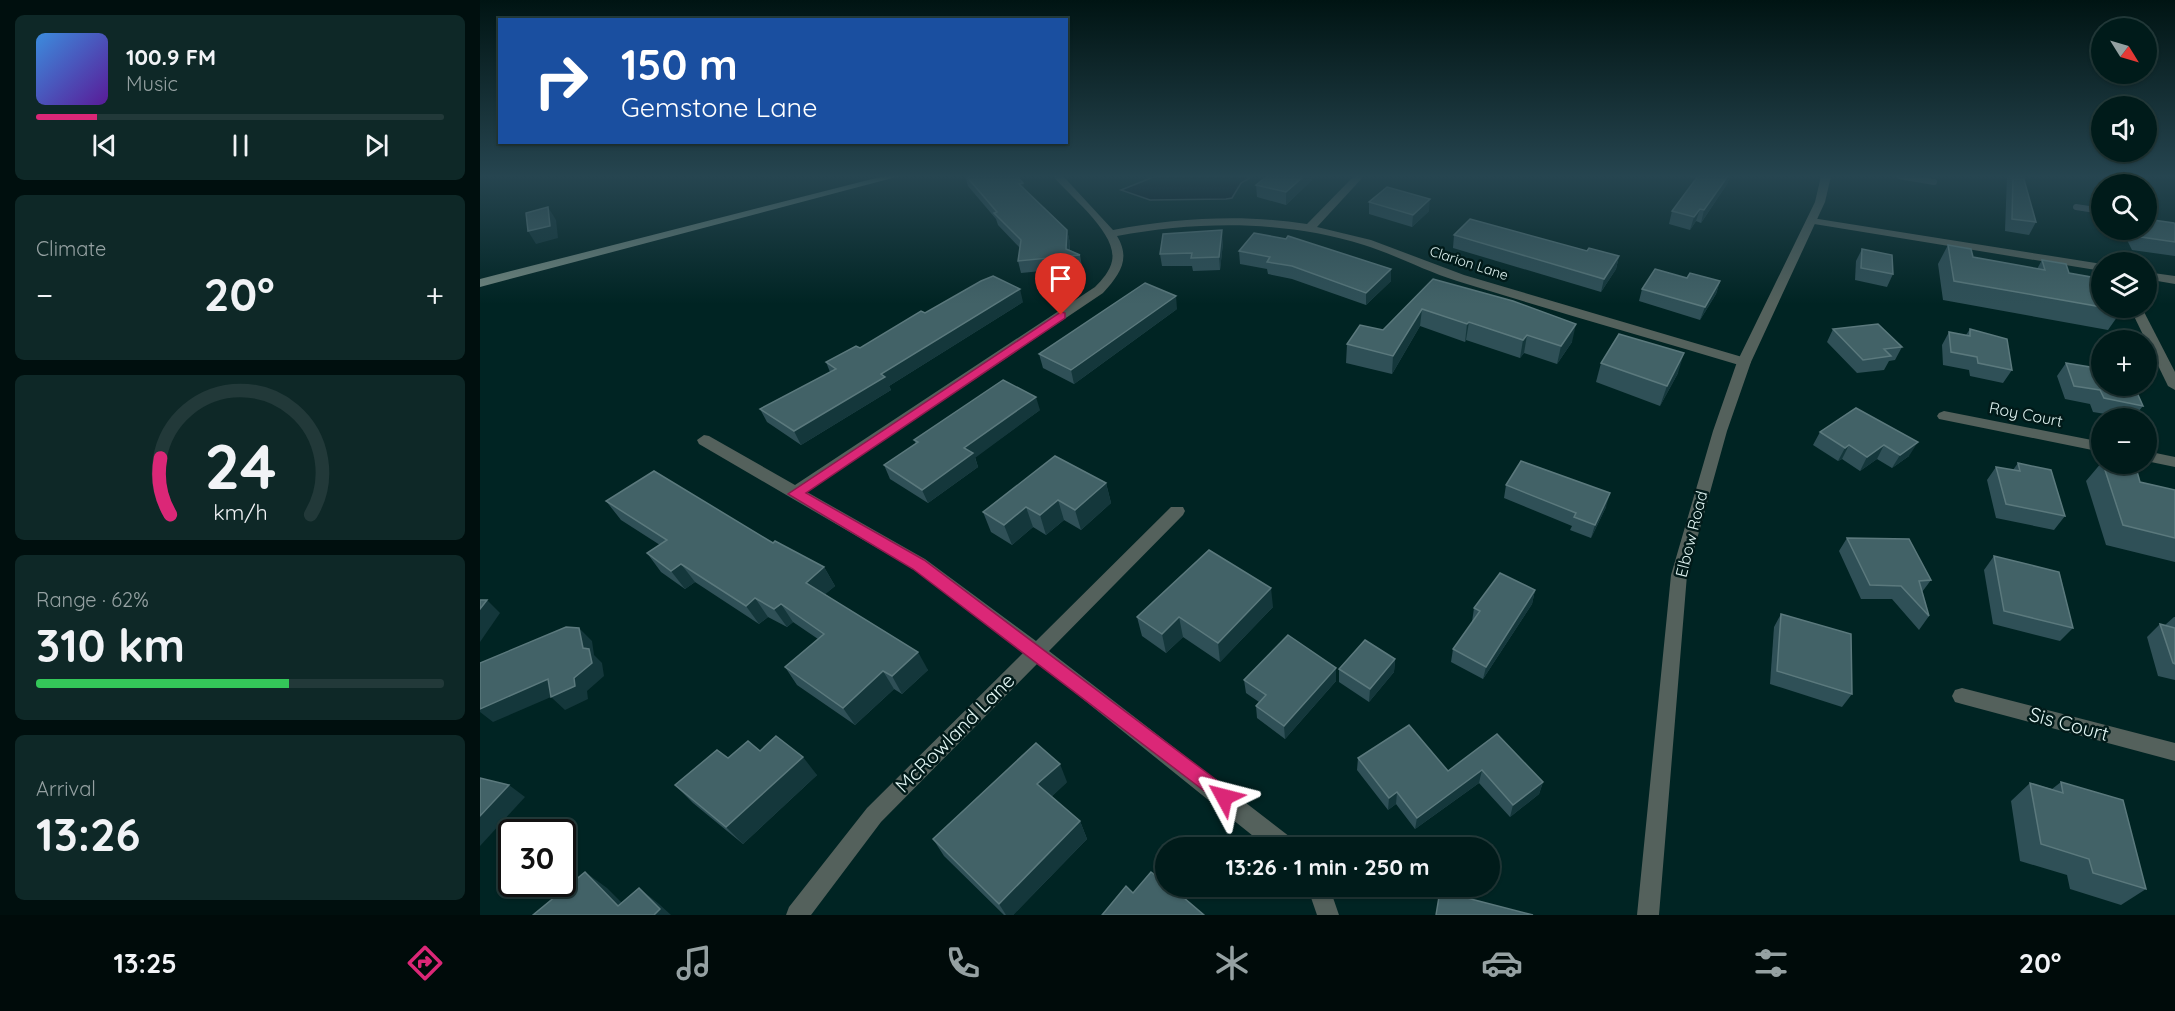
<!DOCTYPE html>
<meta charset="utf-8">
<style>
body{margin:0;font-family:Quicksand,sans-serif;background:#0e2827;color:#f1f3f6;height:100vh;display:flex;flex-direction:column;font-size:22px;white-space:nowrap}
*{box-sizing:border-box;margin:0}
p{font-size:20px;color:#95a1a2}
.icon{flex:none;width:33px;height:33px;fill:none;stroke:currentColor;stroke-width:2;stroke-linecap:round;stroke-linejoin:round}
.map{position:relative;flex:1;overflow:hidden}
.side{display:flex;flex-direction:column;gap:15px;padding:15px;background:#000f0e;width:480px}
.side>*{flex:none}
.guide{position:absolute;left:18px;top:18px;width:570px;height:126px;border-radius:0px;box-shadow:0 2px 4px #0004,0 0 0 2px #223939;background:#1a4fa0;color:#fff;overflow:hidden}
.needle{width:39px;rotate:127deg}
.tools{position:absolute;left:1611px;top:18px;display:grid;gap:12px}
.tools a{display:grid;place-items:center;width:66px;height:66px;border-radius:50%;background:#001b1a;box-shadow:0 2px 4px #0004,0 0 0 2px #223939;font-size:30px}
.speed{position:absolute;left:18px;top:819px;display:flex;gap:12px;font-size:30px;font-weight:700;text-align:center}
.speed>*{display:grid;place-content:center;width:78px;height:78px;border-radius:50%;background:#001b1a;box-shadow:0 2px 4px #0004,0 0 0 2px #223939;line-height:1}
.speed .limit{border:3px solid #111;border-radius:9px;background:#fff;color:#111}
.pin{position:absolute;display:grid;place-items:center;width:51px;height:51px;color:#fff;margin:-62px -26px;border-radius:50% 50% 50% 0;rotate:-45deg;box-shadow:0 0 6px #0007}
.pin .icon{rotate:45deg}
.me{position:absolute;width:66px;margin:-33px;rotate:308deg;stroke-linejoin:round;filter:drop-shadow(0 0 4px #0008)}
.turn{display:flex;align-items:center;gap:21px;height:126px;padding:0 24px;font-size:27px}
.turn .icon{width:78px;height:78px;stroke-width:2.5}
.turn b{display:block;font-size:42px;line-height:51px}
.big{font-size:45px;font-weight:700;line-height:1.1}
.side .widget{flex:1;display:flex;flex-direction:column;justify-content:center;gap:9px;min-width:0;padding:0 21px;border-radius:9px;background:#0e2827}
.side .dial{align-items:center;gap:0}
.dial svg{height:156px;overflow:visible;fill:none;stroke:#223939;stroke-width:7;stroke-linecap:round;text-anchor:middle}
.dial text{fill:#f1f3f6;stroke:none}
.song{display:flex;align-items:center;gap:18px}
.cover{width:72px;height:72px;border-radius:9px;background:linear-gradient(135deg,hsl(210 70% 55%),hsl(270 70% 35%))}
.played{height:6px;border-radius:3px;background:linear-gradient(90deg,#db2777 15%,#223939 15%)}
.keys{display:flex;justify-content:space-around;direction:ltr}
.heat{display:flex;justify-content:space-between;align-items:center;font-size:33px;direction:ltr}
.charge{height:9px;border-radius:4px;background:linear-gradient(90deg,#34c759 62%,#223939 0)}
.trip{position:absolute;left:675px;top:837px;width:345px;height:60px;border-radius:30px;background:#001b1a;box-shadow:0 2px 4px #0004,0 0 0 2px #223939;font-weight:700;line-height:60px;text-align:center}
.tab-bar{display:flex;height:96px;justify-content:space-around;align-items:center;background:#000b0a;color:#95a1a2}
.tab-bar .icon{width:42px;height:42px}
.tab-bar .on{color:#db2777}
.tab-bar b{font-size:27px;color:#f1f3f6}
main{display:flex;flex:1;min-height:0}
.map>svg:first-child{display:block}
.water{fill:#00111c;stroke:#43555c;stroke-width:1.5}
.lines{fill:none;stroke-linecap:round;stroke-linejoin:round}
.stream{stroke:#43555c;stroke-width:6}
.minor{fill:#54615c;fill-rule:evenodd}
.tertiary{fill:#54615c;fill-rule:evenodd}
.secondary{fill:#728880;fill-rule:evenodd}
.wall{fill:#2f5057}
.shaded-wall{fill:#14373b}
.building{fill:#426267;stroke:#5b797d;stroke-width:1.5}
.route{fill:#db2777;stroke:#8e194d;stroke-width:1.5}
.labels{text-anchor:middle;stroke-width:5;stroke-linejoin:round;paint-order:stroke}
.far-street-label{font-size:14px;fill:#e0f4f2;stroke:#011a19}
.street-label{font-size:16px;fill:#e0f4f2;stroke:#011a19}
.near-street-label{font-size:20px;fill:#e0f4f2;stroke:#011a19}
</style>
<main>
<section class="side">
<div class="widget">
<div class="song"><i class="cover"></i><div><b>100.9 FM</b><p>Music</p></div></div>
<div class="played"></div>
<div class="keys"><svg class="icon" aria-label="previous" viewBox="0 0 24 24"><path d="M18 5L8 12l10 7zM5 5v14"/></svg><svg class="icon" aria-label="pause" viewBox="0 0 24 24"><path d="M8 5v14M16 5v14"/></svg><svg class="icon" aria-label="next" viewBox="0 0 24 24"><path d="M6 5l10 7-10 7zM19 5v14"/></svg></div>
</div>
<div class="widget"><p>Climate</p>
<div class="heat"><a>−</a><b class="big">20°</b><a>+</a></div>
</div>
<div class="widget dial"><svg viewBox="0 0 100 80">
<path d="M14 69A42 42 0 1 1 86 69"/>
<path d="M14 69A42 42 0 0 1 9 40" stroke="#db2777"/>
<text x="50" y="56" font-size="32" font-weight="700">24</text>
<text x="50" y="72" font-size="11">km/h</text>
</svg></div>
<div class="widget"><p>Range · 62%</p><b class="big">310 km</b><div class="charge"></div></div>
<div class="widget"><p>Arrival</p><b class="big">13:26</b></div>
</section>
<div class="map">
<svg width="1695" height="915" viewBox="0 0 1695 915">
<rect width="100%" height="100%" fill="#002423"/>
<polygon class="water" points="676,176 773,176 761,183 752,198 746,199 670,200 641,190"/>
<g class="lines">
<g class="stream">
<polyline points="1419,176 1454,182"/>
<polyline points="1596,207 1622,211"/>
</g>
<g class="minor">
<path d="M573 176H583L633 230C697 218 763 214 827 224L874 176H884L837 227 891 240 984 275 1269 359 1271 362 1269 365H1259C1165 337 1070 310 977 281 945 271 916 255 884 245 804 220 719 221 637 236 651 259 640 274 623 293L327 492 445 559 556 641 691 507H703L705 511 703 515 569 651 814 840 817 848H788L558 663 401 822 331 915H306L309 907 387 808 544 652 433 569 219 444 217 440 224 435 229 436 315 485 615 287C622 280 630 271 632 261 638 233 589 196 573 176Z"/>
<polygon points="1332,218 1622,264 1622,271 1328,223 1326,221"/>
<polygon points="1666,272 1695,276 1695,284 1666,279"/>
<polygon points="1650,308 1662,308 1695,372 1695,390 1688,386"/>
<polygon points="1464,411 1622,442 1622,452 1459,419 1457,416 1459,413"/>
<polygon points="1666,451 1695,457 1695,467 1666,461"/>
<polygon points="1482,688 1695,743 1695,761 1482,704 1475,702 1472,696 1475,690"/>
<polygon points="827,886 849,886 859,915 837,915"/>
</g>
<polygon class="tertiary" points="1341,176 1351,176 1345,202 1271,362 1247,431 1207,575 1179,915 1157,915 1191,575 1233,431 1257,362 1335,202"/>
<polygon class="secondary" points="404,176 420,176 0,287 0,279"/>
</g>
<g class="wall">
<polygon points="485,176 537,176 545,190 587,230 590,243 590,250 600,255 602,267 541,273 538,261 540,248 518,225 516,219 488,186"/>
<polygon points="1206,176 1250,176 1247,184 1221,223 1216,221 1210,230 1189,224 1192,211 1217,178"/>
<polygon points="1527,176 1543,176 1556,222 1549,235 1525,231"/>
<polygon points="832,180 806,205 777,197 776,185"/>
<polygon points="889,202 949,211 932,227 889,214"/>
<polygon points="1695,225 1695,256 1652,250 1642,230 1666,230"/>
<polygon points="974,235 1139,256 1136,269 1121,292 973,248"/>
<polygon points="743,243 740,270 713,271 712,266 682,266 680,254"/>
<polygon points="1468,245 1493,257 1557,269 1562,260 1589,273 1622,279 1622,308 1641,308 1642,310 1628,330 1463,300 1458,264"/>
<polygon points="1382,249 1413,274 1407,287 1375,280 1376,261"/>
<polygon points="759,251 911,281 886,305 812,279 788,274 787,269 760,264"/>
<polygon points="1207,278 1240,281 1236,294 1220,320 1159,301 1162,289"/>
<polygon points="953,279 1092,342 1077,364 1044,353 1040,358 986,340 985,342 940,326 912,374 866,363 867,344 903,330"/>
<polygon points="543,302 409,386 411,390 321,445 287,422 280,409 350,372 346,362 380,348 445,313"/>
<polygon points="697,309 594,384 563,368 559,354"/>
<polygon points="1353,329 1422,347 1415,360 1409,361 1404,370 1377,373 1347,342"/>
<polygon points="1490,329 1532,370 1523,383 1490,376 1489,370 1463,365 1462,345 1469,332 1486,335"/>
<polygon points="1121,363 1198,373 1180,406 1116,382"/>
<polygon points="1586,363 1663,406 1653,418 1650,418 1613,412 1610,404 1585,399 1577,376"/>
<polygon points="1376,408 1429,456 1412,468 1397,459 1380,471 1362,459 1358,461 1333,445 1340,432"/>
<polygon points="560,410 495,457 498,467 448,503 410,479 404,465 436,444 434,440"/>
<polygon points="1622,462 1622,464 1634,464 1660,482 1695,490 1695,562 1626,545 1606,481"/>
<polygon points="1538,463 1585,516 1574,530 1516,518 1507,480 1516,467 1533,470"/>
<polygon points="626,483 631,503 601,530 584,520 566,535 553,527 532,545 511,532 503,512"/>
<polygon points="1026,485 1126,507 1111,538 1090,530 1092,526 1024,498"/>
<polygon points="126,501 293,543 344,567 355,586 345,594 448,670 422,694 414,689 375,725 317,685 305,667 338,639 313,622 307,627 288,617 279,624 215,582 205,589 181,572 167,553 180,545 141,520"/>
<polygon points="1367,538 1451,580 1442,592 1449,616 1439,630 1412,599 1381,599 1359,551"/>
<polygon points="1514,556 1593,628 1580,641 1513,624 1504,570"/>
<polygon points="1055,590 1052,604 1003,679 971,662 973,649 992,622 994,608"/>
<polygon points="793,607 740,662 703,637 686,653 662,636 657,617"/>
<polygon points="1301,614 1372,694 1362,707 1290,684 1294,627"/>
<polygon points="1694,617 1695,617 1695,680 1678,676 1667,637 1680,624 1685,625"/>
<polygon points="915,659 914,672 889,702 859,682 859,669"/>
<polygon points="764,680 856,681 805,739 777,718 776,706 779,702 766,693"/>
<polygon points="1017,734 1063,782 1059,794 1030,817 999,783 935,829 916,804 908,810 877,770 878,758 968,771"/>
<polygon points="280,751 337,775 263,844 213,803 195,785 248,758"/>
<polygon points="587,782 571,797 600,821 607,839 533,915 524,915 464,856 453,839"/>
<polygon points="1581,782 1666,889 1641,905 1590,889 1587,875 1540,861 1531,801 1550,783 1572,789"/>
</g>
<g class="shaded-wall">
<polygon points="824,176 832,176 832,180 806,205 806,192"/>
<polygon points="1248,176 1250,176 1247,184 1221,223 1224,210"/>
<polygon points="543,183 546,195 539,184"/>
<polygon points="950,199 949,211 932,227 933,215"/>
<polygon points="68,207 76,220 78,238 56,244 48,231"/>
<polygon points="1220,209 1216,221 1210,230 1214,217"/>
<polygon points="587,230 590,243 589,256 586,249"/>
<polygon points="742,230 743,243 740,270 739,257"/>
<polygon points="1139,256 1136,269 1121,292 1124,279"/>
<polygon points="911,269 911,281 886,305 886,293"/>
<polygon points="1240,281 1236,294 1220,320 1225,307"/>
<polygon points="540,289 543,302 409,386 411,390 321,445 314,431 401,374"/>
<polygon points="696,296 697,309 594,384 591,370"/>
<polygon points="942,309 940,326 912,374 913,356"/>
<polygon points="989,322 986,340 985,342 987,324"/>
<polygon points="1096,324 1092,342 1077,364 1081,346"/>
<polygon points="1047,335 1044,353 1040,358 1043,340"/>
<polygon points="1204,353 1198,373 1180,406 1187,386"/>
<polygon points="556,397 560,410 495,458 498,467 448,503 442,490 484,448"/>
<polygon points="1438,442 1429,456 1412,468 1420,455"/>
<polygon points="1369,445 1362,459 1358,461 1365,448"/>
<polygon points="1404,445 1397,459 1380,471 1387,457"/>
<polygon points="626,483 631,503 601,530 595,510"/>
<polygon points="1130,493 1126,507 1111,538 1115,525"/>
<polygon points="578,500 584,520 566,535 560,515"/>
<polygon points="546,507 553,527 532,545 524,525"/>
<polygon points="201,564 215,582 205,589 191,571"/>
<polygon points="344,567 355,586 337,601 326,583"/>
<polygon points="791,588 793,607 740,662 738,643"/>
<polygon points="1055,590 1052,604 1003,679 1006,667"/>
<polygon points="275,598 288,617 279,624 266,606"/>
<polygon points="7,600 20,613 0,642 0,601"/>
<polygon points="301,604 313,622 307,627 294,609"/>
<polygon points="699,617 703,637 686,653 682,634"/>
<polygon points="99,628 112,641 114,655 122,663 124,676 107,691 108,699 85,710 71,697 13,722 0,712 0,709 68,679 94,678 103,648"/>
<polygon points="438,652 448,670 422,694 412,676"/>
<polygon points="915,659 914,672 889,702 890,689"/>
<polygon points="856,668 856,681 805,739 804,726"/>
<polygon points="403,671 414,689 375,725 363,708"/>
<polygon points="323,757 337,775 263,844 246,827"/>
<polygon points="580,764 587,782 566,802 557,784"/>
<polygon points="1002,770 999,783 935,829 937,818"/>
<polygon points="1063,782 1059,794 1030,817 1033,805"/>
<polygon points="29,785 45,797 0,846 0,816"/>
<polygon points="917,792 916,804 908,810 909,798"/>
<polygon points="600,821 607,839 533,915 526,915 519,904"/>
<polygon points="105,872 127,888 154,915 138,906"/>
<polygon points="159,888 179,904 191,915 174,915"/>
</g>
<g class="building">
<polygon points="486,176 537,176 543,183 539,184 587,230 586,249 600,255 538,261 541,240 514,213 517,212"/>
<polygon points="787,176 824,176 806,192 776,185"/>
<polygon points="1218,176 1248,176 1224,210 1220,209 1214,217 1192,211"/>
<polygon points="1533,176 1543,176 1556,222 1532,219"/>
<polygon points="907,187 950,199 933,215 889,202"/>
<polygon points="68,207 70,226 48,231 46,213"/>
<polygon points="990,219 1107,251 1109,248 1139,256 1124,279 974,235"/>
<polygon points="1666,219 1694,223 1695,225 1695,242 1661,237 1657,230 1666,230"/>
<polygon points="742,230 739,257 711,258 712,253 680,254 683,234"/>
<polygon points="774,233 806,239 808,236 911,269 886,293 812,266 787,262 790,257 759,251"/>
<polygon points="1468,245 1491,249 1493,257 1565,270 1562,260 1586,264 1589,273 1622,279 1622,307 1474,281"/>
<polygon points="1382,249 1412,255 1413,274 1381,268"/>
<polygon points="1175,269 1207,278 1210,273 1240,281 1225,307 1162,289"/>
<polygon points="513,276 540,289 401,374 405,377 314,431 280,409 356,369 346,362 376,346 380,348 441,311 445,313 501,281"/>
<polygon points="953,279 1033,301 1096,324 1081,346 1047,335 1043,340 989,322 987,324 942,309 913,356 867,344 880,325 903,330"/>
<polygon points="665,283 696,296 591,370 559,354"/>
<polygon points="1625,308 1641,308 1642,310"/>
<polygon points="1398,324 1422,347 1404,349 1411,356 1383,360 1353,329"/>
<polygon points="1490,329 1527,339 1532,370 1498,363 1497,357 1471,352 1469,332 1490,336"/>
<polygon points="1139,334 1204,353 1187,386 1121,363"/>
<polygon points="1586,363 1622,369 1622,386 1654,386 1663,406 1624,398 1620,390 1594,386"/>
<polygon points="523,380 556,397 484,448 493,453 442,490 404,465 438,442 434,440"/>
<polygon points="1376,408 1438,442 1420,455 1404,445 1387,457 1369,445 1365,448 1340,432"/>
<polygon points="575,456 626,483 595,510 578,500 560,515 546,507 524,525 503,512"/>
<polygon points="1041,461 1130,493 1115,525 1094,517 1096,513 1026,485"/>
<polygon points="1538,463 1571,470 1585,516 1526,504 1516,467 1540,471"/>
<polygon points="1623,464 1634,464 1656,468 1660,482 1695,490 1695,538 1643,525"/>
<polygon points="174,471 293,543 295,541 344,567 326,583 438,652 412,676 403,671 363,708 305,667 344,634 301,604 294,609 275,598 266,606 201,564 191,571 167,553 187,540 126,501"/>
<polygon points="1367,538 1429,539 1451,580 1439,581 1449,616 1421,586 1390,585"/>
<polygon points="729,550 791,588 738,643 699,617 682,634 657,617"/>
<polygon points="1514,556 1579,572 1593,628 1524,611"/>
<polygon points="1020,573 1055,590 1006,667 973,649 1000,611 994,608"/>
<polygon points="0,600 7,600 0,609"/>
<polygon points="1301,614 1371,634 1372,694 1297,671"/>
<polygon points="1680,624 1695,628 1695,664 1693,663"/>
<polygon points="86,627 99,628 103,648 109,649 112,663 94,678 95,686 71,697 68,679 0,709 0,663"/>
<polygon points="808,635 856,668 804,726 776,706 786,695 764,680"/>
<polygon points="885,640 915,659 890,689 859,669"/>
<polygon points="929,725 968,771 1017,734 1063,782 1033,805 1002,770 937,818 917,792 909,798 878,758"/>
<polygon points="296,736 323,757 246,827 195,785 237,750 248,758 268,741 280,751"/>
<polygon points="556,743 580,764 557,784 600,821 519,904 453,839"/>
<polygon points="0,778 29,785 0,816"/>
<polygon points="1581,782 1643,800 1666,889 1613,873 1609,859 1561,844 1550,783 1583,793"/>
<polygon points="105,872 138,906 159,888 180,909 174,915 53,915"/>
<polygon points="671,872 686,883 686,886 690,886 724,915 622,915 646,886 653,893"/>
<polygon points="960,891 1053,915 956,915"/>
</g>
<linearGradient id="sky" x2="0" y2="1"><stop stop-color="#001413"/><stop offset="0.58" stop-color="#264550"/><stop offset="1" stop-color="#264550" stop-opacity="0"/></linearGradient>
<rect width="1695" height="304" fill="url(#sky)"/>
<polygon class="route" points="581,312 585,313 585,318 326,493 444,560 751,791 754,797 751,804 744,806 433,569 308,494"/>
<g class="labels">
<g class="far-street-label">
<text transform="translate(989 263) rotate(18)" y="5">Clarion Lane</text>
</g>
<g class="street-label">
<text transform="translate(1546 414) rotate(11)" y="6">Roy Court</text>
<text transform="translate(1211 534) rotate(-76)" y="6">Elbow Road</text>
</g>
<g class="near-street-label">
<text transform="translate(1589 724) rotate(15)" y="7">Sis Court</text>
<text transform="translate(475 733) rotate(-45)" y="7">McRowland Lane</text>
</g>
</g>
</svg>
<div class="tools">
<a><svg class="needle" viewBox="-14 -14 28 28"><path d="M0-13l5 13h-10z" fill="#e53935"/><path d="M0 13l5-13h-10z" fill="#95a1a2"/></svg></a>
<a><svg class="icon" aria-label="sound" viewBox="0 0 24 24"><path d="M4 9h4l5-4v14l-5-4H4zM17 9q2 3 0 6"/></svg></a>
<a><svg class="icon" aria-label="search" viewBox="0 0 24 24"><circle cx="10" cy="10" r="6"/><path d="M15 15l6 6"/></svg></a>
<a><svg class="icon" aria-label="layers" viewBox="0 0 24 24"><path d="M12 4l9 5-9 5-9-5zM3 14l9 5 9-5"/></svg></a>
<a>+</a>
<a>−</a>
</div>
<div class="speed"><div class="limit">30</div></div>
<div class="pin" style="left:581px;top:315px;background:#d93025"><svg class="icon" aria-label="arrive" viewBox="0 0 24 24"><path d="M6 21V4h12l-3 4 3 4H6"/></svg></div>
<svg class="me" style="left:744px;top:797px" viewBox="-20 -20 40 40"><path d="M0-17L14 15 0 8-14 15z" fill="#db2777" stroke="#fff" stroke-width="4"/></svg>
<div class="trip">13:26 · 1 min · 250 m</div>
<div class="guide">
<div class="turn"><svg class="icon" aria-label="right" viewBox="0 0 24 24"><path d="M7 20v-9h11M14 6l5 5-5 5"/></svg><div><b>150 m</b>Gemstone Lane</div></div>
</div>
</div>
</main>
<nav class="tab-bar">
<b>13:25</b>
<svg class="icon on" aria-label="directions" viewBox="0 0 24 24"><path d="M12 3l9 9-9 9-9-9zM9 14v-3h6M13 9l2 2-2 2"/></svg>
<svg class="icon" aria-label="music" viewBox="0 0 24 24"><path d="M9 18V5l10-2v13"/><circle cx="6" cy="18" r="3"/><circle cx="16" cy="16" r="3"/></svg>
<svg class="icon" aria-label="phone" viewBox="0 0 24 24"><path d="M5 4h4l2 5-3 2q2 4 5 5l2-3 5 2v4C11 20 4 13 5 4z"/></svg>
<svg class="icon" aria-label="climate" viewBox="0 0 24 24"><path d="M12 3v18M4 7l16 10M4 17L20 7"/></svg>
<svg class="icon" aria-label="car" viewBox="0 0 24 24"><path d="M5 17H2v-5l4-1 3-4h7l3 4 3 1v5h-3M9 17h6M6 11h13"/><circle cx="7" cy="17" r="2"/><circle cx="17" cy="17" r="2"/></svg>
<svg class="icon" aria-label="filters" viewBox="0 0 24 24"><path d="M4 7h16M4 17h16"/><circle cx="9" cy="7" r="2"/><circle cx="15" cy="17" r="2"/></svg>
<b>20°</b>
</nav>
